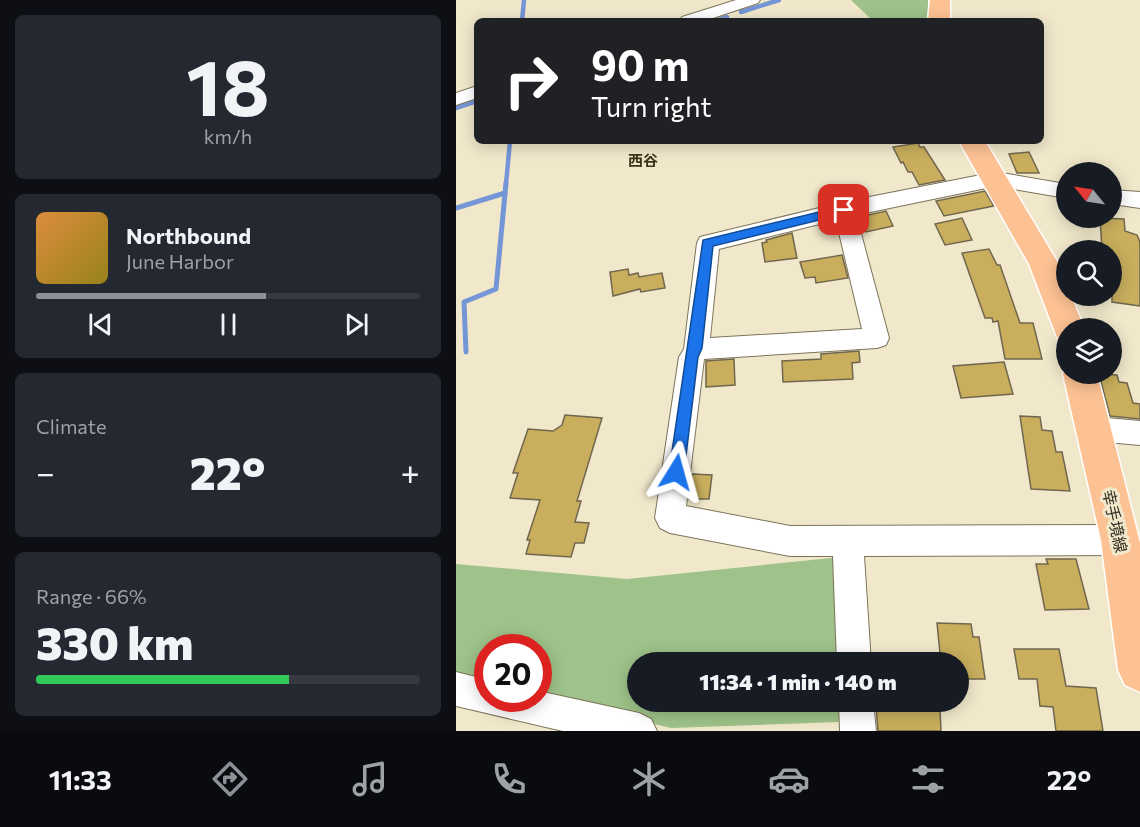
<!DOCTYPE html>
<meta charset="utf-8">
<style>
body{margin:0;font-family:Commissioner,"Noto Sans JP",sans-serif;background:#242831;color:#f1f3f6;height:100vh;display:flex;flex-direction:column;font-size:22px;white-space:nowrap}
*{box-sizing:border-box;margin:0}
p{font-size:20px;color:#9ea1a6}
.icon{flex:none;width:33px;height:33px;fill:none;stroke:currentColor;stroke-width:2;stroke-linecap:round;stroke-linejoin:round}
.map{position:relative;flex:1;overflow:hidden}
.details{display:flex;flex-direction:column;gap:15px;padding:15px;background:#0d0f14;width:456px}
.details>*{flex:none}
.banner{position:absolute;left:18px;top:18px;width:570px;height:126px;border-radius:9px;box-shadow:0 3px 15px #0003;background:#202124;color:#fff;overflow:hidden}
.needle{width:39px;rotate:300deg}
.controls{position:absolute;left:600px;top:162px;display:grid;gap:12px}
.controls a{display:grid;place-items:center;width:66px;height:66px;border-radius:50%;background:#171b24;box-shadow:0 3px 15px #0003;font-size:30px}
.speed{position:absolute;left:18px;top:634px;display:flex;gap:12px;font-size:30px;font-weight:700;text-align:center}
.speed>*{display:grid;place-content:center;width:78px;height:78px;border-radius:50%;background:#171b24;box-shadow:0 3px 15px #0003;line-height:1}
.speed .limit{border:9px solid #d22;background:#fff;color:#111}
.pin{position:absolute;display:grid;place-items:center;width:51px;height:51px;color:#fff;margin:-26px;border-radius:12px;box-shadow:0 3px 9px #0006}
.me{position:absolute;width:66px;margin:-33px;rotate:8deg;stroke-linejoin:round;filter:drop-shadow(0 0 4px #0008)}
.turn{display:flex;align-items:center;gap:21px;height:126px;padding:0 18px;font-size:27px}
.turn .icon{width:78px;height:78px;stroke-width:2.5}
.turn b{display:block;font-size:42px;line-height:51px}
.big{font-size:45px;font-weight:800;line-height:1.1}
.details .tile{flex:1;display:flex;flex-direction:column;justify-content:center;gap:9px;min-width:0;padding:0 21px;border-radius:9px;background:#242831}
.details .dial{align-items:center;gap:0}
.dial b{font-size:78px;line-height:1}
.song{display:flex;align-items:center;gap:18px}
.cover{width:72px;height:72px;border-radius:9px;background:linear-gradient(135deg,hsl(30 70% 55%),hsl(50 70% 35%))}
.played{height:6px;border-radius:3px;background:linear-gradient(90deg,#8c9099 60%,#363941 60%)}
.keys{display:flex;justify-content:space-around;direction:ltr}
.heat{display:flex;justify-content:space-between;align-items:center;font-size:33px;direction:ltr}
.charge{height:9px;border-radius:4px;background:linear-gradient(90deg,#34c759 66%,#363941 0)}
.trip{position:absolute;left:171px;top:652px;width:342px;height:60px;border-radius:30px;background:#171b24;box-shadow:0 3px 15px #0003;font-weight:800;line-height:60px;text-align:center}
.dock{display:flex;height:96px;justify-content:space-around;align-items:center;background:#090b0e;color:#9ea1a6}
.dock .icon{width:42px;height:42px}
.dock .current{color:#8c9099}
.dock b{font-size:27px;color:#f1f3f6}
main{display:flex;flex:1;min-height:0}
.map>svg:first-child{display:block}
.green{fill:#9ec289}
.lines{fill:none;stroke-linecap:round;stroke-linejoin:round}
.stream-far1{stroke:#7495d6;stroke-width:4.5}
.stream{stroke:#7495d6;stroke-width:5}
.building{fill:#c8ae5d;stroke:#70674e;stroke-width:1.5}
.minor-casing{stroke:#7c7359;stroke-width:2}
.major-casing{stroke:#fff;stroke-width:3}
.minor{fill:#fff;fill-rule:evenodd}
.major{fill:#fdc294;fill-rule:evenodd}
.route{fill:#1a73e8;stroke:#114b97;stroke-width:1.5}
.labels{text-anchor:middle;stroke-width:6;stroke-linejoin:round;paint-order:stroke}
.far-neighbourhood-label{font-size:15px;font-weight:bold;fill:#3c341c;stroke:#f1e8cb}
.street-label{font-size:16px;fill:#302c21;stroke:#f1e8cb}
</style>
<main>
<section class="details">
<div class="tile dial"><b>18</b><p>km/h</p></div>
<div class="tile">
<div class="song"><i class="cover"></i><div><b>Northbound</b><p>June Harbor</p></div></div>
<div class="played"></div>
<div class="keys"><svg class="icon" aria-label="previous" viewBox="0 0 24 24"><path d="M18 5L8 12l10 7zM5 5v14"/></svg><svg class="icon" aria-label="pause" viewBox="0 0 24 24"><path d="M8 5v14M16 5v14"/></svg><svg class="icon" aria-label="next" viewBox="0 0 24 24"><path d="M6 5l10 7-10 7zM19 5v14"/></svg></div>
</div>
<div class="tile"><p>Climate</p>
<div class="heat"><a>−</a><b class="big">22°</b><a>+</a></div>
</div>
<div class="tile"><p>Range · 66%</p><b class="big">330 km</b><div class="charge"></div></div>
</section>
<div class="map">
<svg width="684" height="731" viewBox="0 0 684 731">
<rect width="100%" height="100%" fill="#f1e8cb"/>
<g class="green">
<polygon points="395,0 472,0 472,21 417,21"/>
<polygon points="385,557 390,663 182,663 182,702 392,702 392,715 382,722 215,728 83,696 82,648 32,648 31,683 0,676 0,564 171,579"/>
</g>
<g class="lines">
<g class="stream-far1">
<polyline points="285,12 323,0"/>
<polyline points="66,21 68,0"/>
<polyline points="259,21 271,17"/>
<polyline points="0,108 21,101"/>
<polyline points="50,184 54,141"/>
</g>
<g class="stream">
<polyline points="0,208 49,193"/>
<polyline points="10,352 8,302 40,289 50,183"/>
</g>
</g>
<g class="building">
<polygon points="462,143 464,147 468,147 489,180 463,185 456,172 452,172 447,162 445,163 437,147"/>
<polygon points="573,152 583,173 561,173 553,154"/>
<polygon points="529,191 538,206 488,216 480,201"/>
<polygon points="430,211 437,226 410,232 403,217"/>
<polygon points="506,218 516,240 489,245 479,224"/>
<polygon points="644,218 668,219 669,231 681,235 684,242 684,306 656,302 656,250 646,250"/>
<polygon points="336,233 341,258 309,262 306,243 311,242 310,240"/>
<polygon points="533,249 541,265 544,265 564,323 577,323 586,359 549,359 542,321 537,322 536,318 529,318 506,253"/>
<polygon points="386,255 392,278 360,283 359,277 349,278 344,262"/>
<polygon points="172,269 173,275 182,273 183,277 206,273 209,288 185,292 184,289 157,296 154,272"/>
<polygon points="403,351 404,362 396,363 397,379 327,382 326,361 365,359 365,354"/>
<polygon points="278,359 279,385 250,387 250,361"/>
<polygon points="548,362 557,394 505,398 497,366"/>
<polygon points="643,374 661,375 663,382 671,383 677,403 684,404 684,419 654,416"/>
<polygon points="109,415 146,418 121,501 125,501 119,522 133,523 128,543 119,543 115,557 70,554 74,540 71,540 84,500 54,498 62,473 57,473 72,429 97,431 106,425"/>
<polygon points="564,416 584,417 586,430 596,431 600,452 606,452 614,491 575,489"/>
<polygon points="236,474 256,475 253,499 233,499"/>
<polygon points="590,559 620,559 633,609 589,610 580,564 592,564"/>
<polygon points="481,623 515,624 517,637 523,637 529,679 502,679 502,663 485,663"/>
<polygon points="558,649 603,649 610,686 640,688 647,731 600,731 597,707 584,706 581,679 563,679"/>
<polygon points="450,702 480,702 480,710 484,710 485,731 422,731 420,706 450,706"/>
</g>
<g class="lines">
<g class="minor-casing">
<g id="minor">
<polygon points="280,0 304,0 302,3 248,21 224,21 226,17"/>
<polygon points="21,86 21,98 0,105 0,93"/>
<path d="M540 172 610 184V198L540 186 400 215 433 338 430 345 421 348 248 359 230 506 334 526 664 525 675 529 679 540 675 551 664 555 408 556 415 663H381L377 556H334L214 533 204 528 199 518 223 357 228 349 241 243 244 237 252 235 388 202ZM380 220 406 329 254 338 263 249Z"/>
<polygon points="656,190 684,192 684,208 656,204"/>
<polygon points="639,417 684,421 684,445 639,441 629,438 625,429 629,420"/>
<polygon points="0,672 32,680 32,699 82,699 82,691 183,713 195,719 201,731 107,731 0,706"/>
<polygon points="383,702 417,702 420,731 384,731"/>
</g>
</g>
<g class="major-casing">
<g id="major">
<polygon points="474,0 494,0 494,21 472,21"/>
<polygon points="503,141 529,141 602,263 610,285 610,296 615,296 628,328 610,328 610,341 601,337 573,264"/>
<polygon points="610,367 610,374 641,374 684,543 684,692 669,685 662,670 645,540 607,374"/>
</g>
</g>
<use href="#minor" class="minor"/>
<use href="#major" class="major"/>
</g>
<polygon class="route" points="388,206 392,208 392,213 257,246 246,348 242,357 228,472 226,477 220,479 215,477 213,472 247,240"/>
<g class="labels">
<g class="far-neighbourhood-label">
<text x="187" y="166">西谷</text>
</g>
<g class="street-label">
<text transform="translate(659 521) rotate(78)" y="6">幸手境線</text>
</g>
</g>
</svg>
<div class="controls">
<a><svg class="needle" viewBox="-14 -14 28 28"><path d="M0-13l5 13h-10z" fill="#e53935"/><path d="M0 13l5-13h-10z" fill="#9ea1a6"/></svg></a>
<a><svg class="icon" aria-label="search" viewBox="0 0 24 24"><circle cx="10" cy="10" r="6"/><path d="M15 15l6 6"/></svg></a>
<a><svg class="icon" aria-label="layers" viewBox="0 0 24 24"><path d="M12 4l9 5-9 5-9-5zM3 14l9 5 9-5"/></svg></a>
</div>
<div class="speed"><div class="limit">20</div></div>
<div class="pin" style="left:388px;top:210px;background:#d93025"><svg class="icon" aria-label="arrive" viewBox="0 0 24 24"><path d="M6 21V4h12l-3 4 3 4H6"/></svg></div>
<svg class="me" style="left:220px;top:472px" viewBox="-20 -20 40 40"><path d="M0-17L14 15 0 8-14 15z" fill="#1a73e8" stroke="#fff" stroke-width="4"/></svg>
<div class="trip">11:34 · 1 min · 140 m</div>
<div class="banner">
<div class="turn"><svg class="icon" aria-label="right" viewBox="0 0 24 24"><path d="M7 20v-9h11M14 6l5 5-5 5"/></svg><div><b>90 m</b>Turn right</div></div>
</div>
</div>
</main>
<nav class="dock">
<b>11:33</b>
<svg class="icon current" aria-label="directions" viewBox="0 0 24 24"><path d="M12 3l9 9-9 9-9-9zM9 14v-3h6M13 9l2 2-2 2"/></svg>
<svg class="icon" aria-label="music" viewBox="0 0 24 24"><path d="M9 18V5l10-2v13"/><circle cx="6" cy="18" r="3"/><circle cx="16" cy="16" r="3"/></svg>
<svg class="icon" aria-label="phone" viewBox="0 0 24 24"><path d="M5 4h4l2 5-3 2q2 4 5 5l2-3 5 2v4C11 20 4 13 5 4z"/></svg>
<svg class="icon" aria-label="climate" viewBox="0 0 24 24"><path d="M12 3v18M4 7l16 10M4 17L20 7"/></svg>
<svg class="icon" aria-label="car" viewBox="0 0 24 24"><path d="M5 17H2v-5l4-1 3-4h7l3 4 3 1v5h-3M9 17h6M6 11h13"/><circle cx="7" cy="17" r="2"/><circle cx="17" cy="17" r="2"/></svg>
<svg class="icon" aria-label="filters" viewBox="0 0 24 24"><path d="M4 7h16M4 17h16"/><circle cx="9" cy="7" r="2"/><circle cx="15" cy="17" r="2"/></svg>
<b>22°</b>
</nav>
